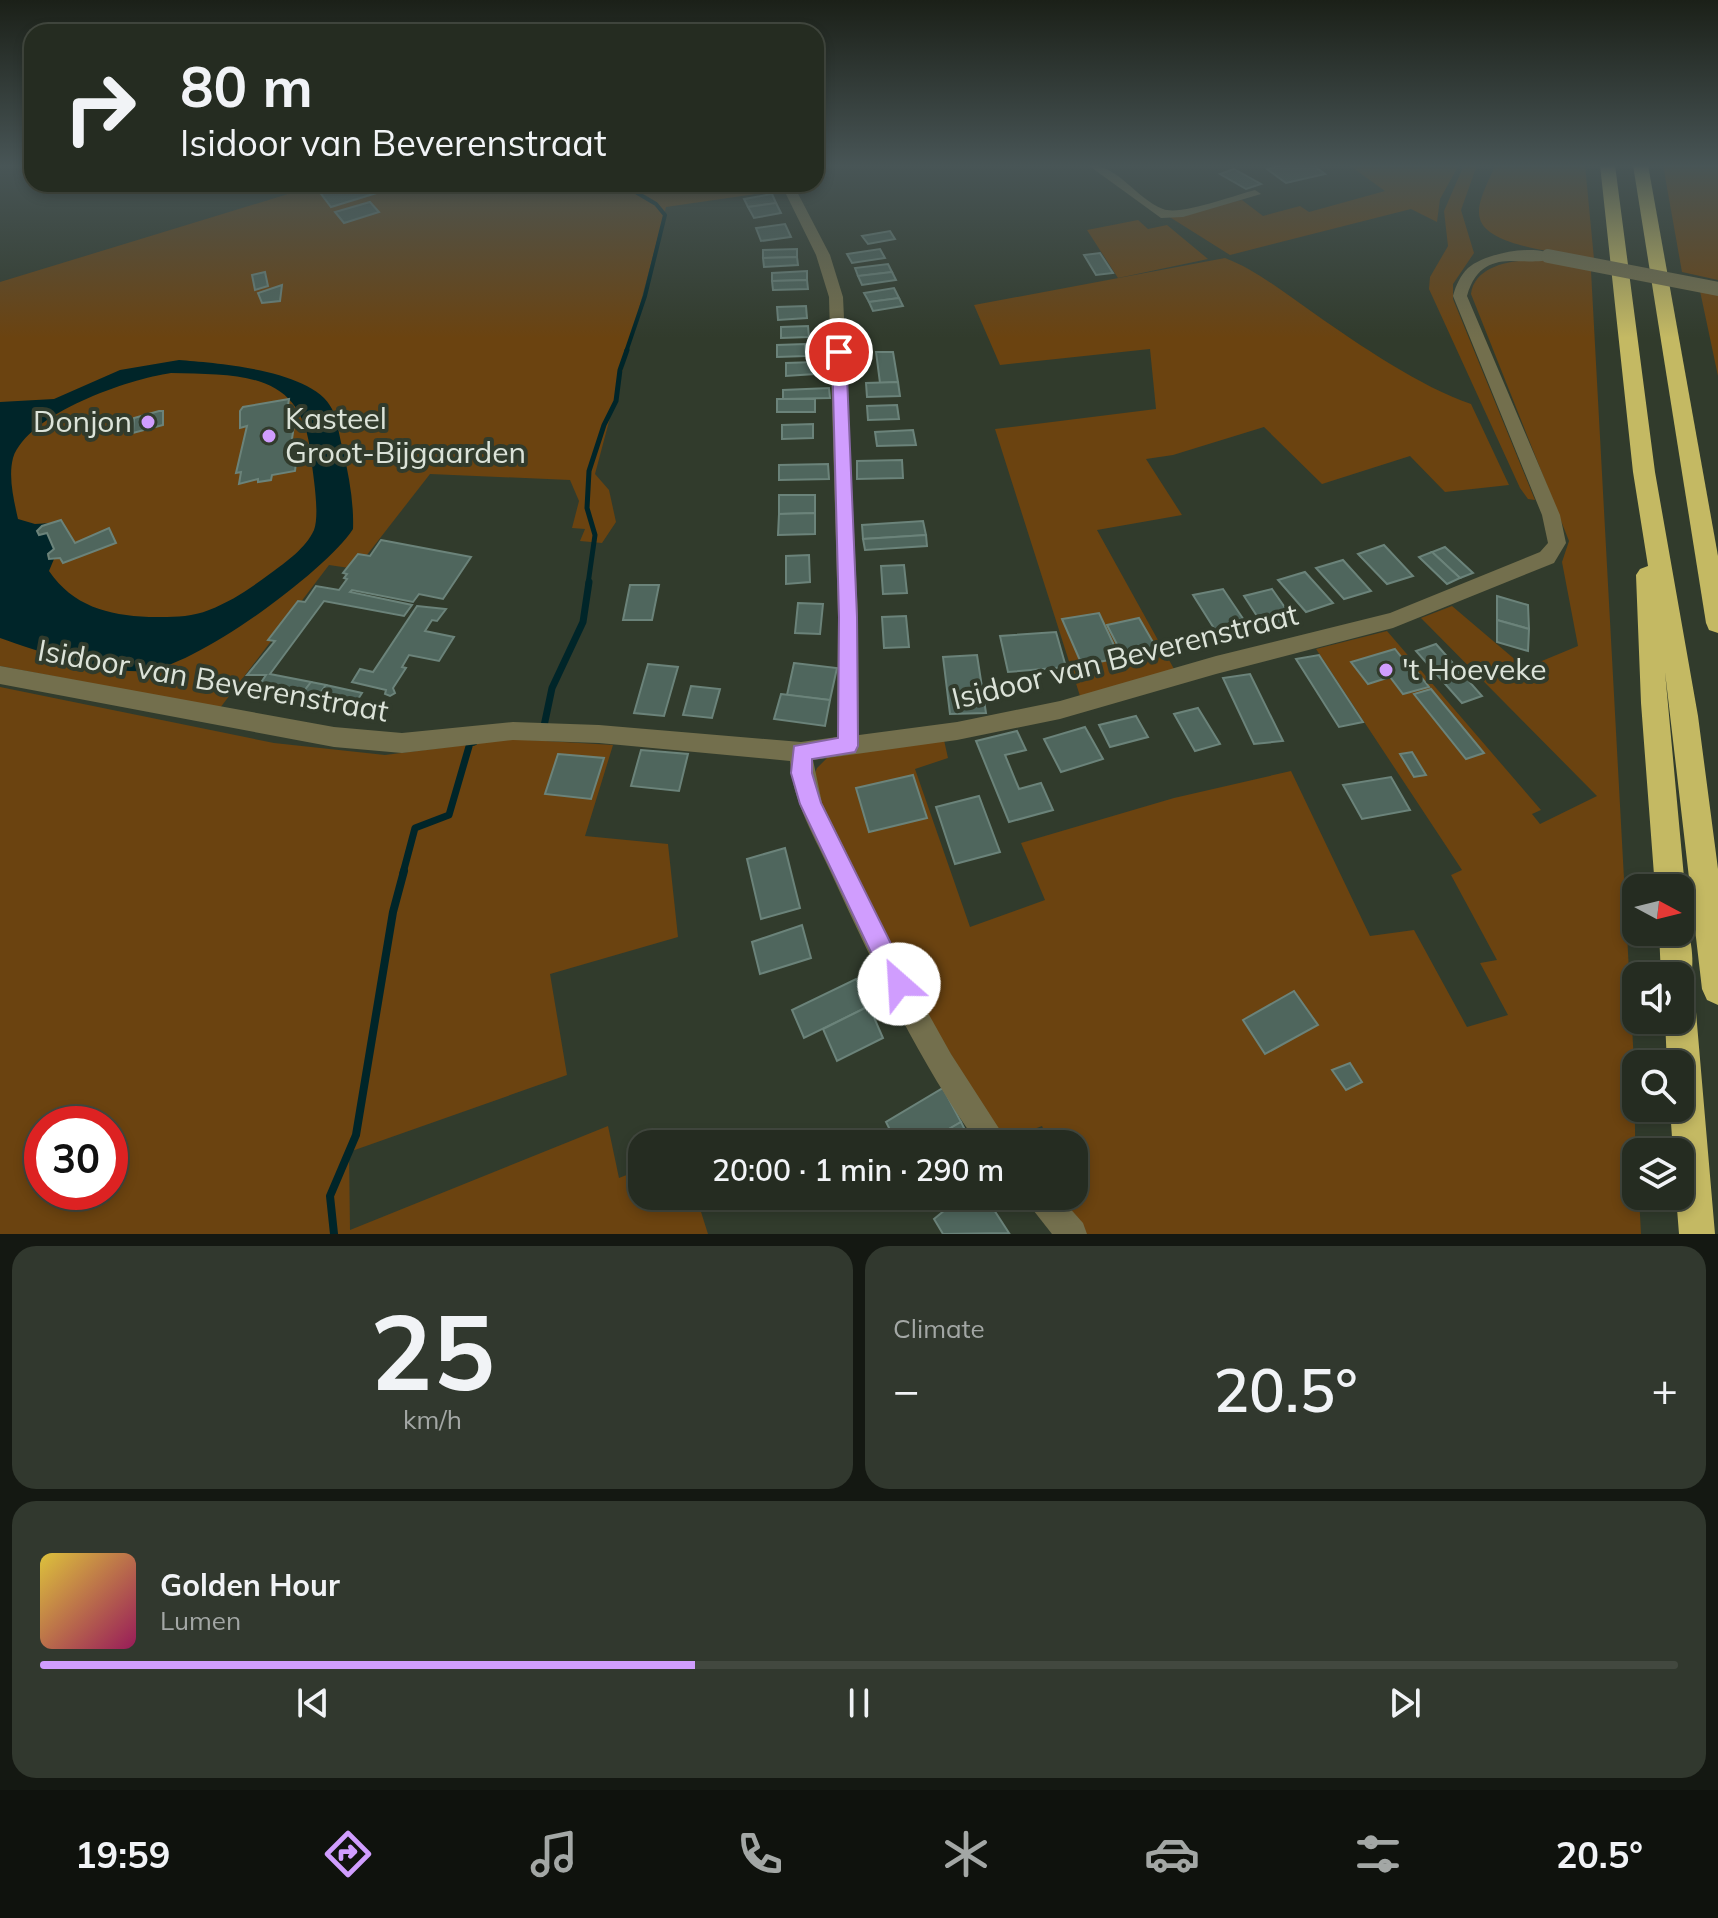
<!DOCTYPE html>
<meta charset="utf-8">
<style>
body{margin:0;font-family:Mulish,sans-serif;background:#31382e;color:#f1f3f6;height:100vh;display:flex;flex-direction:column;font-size:30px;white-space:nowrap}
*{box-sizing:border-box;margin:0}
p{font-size:26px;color:#a3a7a5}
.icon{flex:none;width:44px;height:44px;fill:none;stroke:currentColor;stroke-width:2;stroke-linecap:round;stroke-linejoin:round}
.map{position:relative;height:1234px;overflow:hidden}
.panel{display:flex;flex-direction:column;gap:12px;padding:12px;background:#141812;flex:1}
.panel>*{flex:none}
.hud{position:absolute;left:24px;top:24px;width:800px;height:168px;border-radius:24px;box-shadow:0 4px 12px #0003,0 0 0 2px #42483f;background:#252c21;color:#f1f3f6;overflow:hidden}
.needle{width:52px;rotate:97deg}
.tools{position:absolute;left:1622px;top:874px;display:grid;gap:16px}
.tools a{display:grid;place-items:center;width:72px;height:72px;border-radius:16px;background:#252c21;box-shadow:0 4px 12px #0003,0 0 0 2px #42483f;font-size:40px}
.speed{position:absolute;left:24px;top:1106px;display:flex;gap:16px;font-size:40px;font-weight:700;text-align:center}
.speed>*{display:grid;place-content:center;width:104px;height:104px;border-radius:50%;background:#252c21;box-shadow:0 4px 12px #0003,0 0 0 2px #42483f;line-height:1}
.speed .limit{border:12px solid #d22;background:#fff;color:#111}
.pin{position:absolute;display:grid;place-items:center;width:68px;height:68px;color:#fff;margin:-34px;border:4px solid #fff;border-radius:50%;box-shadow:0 2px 8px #0007}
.me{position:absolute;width:88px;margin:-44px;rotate:334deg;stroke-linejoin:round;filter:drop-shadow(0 0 6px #0008)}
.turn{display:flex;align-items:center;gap:28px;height:168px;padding:0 24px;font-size:36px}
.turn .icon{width:104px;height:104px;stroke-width:2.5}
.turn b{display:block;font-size:56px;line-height:68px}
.big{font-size:60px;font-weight:600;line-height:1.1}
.panel .tile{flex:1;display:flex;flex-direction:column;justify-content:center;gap:12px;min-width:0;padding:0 28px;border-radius:24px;background:#31382e}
.panel .dial{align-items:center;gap:0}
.dial b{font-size:104px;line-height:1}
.song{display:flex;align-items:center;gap:24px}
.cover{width:96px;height:96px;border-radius:12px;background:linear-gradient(135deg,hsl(50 70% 55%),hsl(330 70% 35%))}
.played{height:8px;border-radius:4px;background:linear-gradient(90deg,#d09dfe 40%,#42483f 40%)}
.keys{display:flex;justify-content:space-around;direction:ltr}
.heat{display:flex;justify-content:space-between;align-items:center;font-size:44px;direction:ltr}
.panel .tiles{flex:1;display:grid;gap:12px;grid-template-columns:1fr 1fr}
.tile:last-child{grid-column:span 2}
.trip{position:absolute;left:628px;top:1130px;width:460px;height:80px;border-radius:24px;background:#252c21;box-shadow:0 4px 12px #0003,0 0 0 2px #42483f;font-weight:600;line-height:80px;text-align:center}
.dock{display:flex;height:128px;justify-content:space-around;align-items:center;background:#0f120d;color:#a3a7a5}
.dock .icon{width:56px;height:56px}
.dock .active{color:#d09dfe}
.dock b{font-size:36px;color:#f1f3f6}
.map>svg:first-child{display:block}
.green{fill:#6b4310;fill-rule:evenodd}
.water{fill:#002529;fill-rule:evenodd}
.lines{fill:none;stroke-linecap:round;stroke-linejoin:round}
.stream-far3{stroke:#002529;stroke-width:4}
.stream-far2{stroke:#002529;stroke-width:5}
.stream-far1{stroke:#002529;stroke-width:7}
.stream{stroke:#002529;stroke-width:8}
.building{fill:#4f665d;stroke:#6b837a;stroke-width:2}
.street{fill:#736f4d;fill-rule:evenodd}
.highway{fill:#c4b963;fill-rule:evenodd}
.street-bridge{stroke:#736f4d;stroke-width:14}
.route{fill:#d09dfe;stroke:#8766a5;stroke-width:2}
.poi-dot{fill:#d09dfe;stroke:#313b2c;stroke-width:3}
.labels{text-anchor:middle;stroke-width:8;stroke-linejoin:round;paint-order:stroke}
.poi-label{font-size:30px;fill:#dce3d9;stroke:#313b2c;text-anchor:start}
.street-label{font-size:30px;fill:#dce3d9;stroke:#313b2c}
</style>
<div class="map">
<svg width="1718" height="1234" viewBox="0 0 1718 1234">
<rect width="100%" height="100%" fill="#313b2c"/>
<g class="green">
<polygon points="1349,165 1459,165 1440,199 1437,222 1411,209 1230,255 1168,216 1242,200 1263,216 1300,206 1309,212 1385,191"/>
<polygon points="1464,165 1477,165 1461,210 1474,253 1453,284 1453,299 1535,500 1528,499 1520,488 1429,289 1430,277 1448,246 1444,211"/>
<path d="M1495 165H1585L1594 259C1568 253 1488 248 1480 219 1475 203 1490 180 1495 165Z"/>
<polygon points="1663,165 1718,165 1718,280 1682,272"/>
<polygon points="321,184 779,184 782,190 666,207 595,474 609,490 616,522 602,543 580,541 585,529 572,528 579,501 570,480 430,474 356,569 329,565 220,708 0,666 0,282"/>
<polygon points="1138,220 1148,229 1167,225 1208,259 1118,278 1087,230"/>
<path d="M1225 258C1257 270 1287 295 1315 314 1359 345 1421 387 1471 404L1509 485 1445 492 1410 456 1322 484 1264 427 1173 455 1146 459 1182 515 1097 530 1174 669 1080 696 995 429 1156 409 1150 349 1000 365 974 305Z"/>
<path d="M1543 260 1591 271 1634 1063 1636 1196H1639L1641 1234H1084L1054 1196H1074V1144H1050L1042 1126 1003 1141 902 973 820 810 813 778 817 768 827 758 944 740 948 758 915 769 970 927 1045 900 1021 843 1174 798 1291 771 1370 936 1414 930 1467 1027 1508 1015 1480 963 1497 960 1451 875 1462 870 1316 649 1387 631 1541 810 1532 814 1540 824 1597 796 1421 618 1452 606 1525 668 1578 646 1562 562 1569 541 1471 294C1475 263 1518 259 1543 260Z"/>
<polygon points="1700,291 1718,294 1718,376"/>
<path d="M0 687 274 743 385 755 512 739 613 745 585 836 668 844 678 937 550 974 567 1075 349 1152 350 1230 608 1126 619 1178 642 1169V1196H696L708 1234H0ZM42 1124H110V1192H42Z"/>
</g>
<path class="water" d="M179 360C216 363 314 370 332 409 338 421 339 437 343 450 349 476 354 503 353 529 326 571 192 670 143 671 102 673 39 652 0 638V402L54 399 120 370ZM171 373C243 375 303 371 311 457 313 475 320 514 314 530 306 548 286 562 271 573 251 588 232 601 209 610 189 618 169 617 149 617 107 615 73 606 49 571L54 559 47 556 54 549 47 533H37L39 528 51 523 35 524 18 519C14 501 8 477 13 458 28 413 129 379 171 373Z"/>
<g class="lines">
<polyline class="stream-far3" points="622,184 656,204 665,215 645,296 626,352"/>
<polyline class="stream-far2" points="588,584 595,535 587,508 589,471 604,425 616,401 620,370 627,350"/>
<g class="stream-far1">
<polyline points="544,726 552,688 583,622 589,582"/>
<polyline points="403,873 415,828 449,815 470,743 474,742"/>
</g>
<polyline class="stream" points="334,1234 330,1196 356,1135 393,912 404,871"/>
</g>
<g class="building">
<polygon points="1283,165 1313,165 1325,174 1286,183 1267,169"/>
<polygon points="1234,169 1261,184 1246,189 1220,174"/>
<polygon points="321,184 406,184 331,207 315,186"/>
<polygon points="772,194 776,203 748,207 744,199"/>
<polygon points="370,202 379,212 344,223 335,212"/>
<polygon points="776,203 781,213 754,218 748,207"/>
<polygon points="785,224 791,237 761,241 756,228"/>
<polygon points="890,231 895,239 868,244 862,236"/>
<polygon points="797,249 797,257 763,258 763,250"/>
<polygon points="880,249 885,258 852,263 847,254"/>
<polygon points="1100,253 1113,273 1096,275 1084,255"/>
<polygon points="797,257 798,265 764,267 763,258"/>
<polygon points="888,264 892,272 858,276 855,268"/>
<polygon points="807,271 807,280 772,281 772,273"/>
<polygon points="265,272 268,286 255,290 252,275"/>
<polygon points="892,272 896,280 862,285 858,276"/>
<polygon points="807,280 808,289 773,290 772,281"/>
<polygon points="282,285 280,301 262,303 258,293"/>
<polygon points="894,288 899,298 869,302 864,293"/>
<polygon points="899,298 903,306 873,311 869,302"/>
<polygon points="806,306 807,318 778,320 777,307"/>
<polygon points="808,326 809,337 781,338 781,327"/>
<polygon points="805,344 806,356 777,357 777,345"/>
<polygon points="876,352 893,352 898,382 880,383"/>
<polygon points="815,362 815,374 786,376 786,363"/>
<polygon points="898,382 900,396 867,397 866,383"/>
<polygon points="829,388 830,398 783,399 783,390"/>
<polygon points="289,399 286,420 295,418 291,446 298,445 295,471 272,475 271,480 258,482 258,479 239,484 241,472 236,473 247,426 240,428 240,411 243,407"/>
<rect x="777" y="399" width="38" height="13"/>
<polygon points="897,405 899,419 868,420 867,406"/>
<polygon points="159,411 163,411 163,425 133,433 134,418"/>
<polygon points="813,424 813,438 782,439 782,425"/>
<polygon points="913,430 916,445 877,446 875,432"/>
<polygon points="902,460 903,478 857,479 857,461"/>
<polygon points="828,464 829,479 779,480 779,465"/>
<polygon points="779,495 815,495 815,513 779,514"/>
<polygon points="815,513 815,534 778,535 779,514"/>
<polygon points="61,520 75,543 109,528 116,543 63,563 60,558 49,559 48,554 54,549 47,533 39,535 37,531 42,526"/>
<polygon points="923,521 926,535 863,539 862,525"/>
<polygon points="926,535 927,546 865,550 863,539"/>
<polygon points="381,540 471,557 443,599 419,594 413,602 352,590 350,592 412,605 404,616 324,601 270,674 311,682 303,693 260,684 266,675 247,675 275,641 268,640 298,601 305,602 316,586 339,590 347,579 344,578 347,574 343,573 358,554 370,556"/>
<polygon points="1384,545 1413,576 1387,584 1358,554"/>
<polygon points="1445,547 1473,573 1460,578 1432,552"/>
<polygon points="1432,552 1460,578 1447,584 1419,557"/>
<polygon points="809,555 810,582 786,584 786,556"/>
<polygon points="1343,560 1371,591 1344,599 1316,568"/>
<polygon points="904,565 907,593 883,594 881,566"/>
<polygon points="1305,572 1333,603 1306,612 1278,580"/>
<polygon points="630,585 659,585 652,620 623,620"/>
<polygon points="1223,589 1248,626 1217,633 1193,595"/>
<polygon points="1272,589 1295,622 1266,630 1244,596"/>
<polygon points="1497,596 1528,605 1529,629 1497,620"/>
<polygon points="798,603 823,604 820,634 795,633"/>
<polygon points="417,606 446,609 437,621 432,620 425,631 454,637 439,661 409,655 402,667 406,668 393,688 395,693 390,696 385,694 386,690 352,682 360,669 373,672"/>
<polygon points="1099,613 1120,658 1082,665 1062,619"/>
<polygon points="906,616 909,647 884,648 882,617"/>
<polygon points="1139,618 1157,649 1123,656 1107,625"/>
<polygon points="1497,620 1529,629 1528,651 1497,642"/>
<polygon points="1056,632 1066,667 1008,672 1000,636"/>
<polygon points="1436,644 1482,696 1462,703 1416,651"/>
<polygon points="1395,649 1406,663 1409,662 1429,687 1403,694 1390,677 1368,684 1351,662"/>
<polygon points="977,655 986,713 950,714 943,657"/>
<polygon points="1319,655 1363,722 1339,727 1296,659"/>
<polygon points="794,663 837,668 830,700 787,695"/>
<polygon points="648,664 678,667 664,716 634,713"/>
<polygon points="1250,674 1283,741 1254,744 1223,678"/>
<polygon points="311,682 326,685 317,698 301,695"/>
<polygon points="326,685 362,693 355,704 318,696"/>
<polygon points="691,686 720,689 712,718 683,715"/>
<polygon points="1431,689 1484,753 1466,759 1414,694"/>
<polygon points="781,694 830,700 825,726 774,719"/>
<polygon points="1198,708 1220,744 1195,751 1174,714"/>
<polygon points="1136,716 1148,737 1110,747 1099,725"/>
<polygon points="1085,727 1103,759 1061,772 1044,739"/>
<polygon points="1017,731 1026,750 1005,755 1019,789 1041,783 1053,810 1009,822 976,741"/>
<polygon points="641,750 688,754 679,791 631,786"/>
<polygon points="1412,752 1426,775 1414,777 1400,754"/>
<polygon points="558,754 604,758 591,799 545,794"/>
<polygon points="913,775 927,818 869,832 856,788"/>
<polygon points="1391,777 1410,810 1362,819 1343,785"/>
<polygon points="979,796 1000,852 955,864 936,807"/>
<polygon points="785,848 800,908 761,919 747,859"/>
<polygon points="802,925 811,958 760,974 752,942"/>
<polygon points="856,979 869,1006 804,1038 792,1010"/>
<polygon points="1294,991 1318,1025 1265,1054 1243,1020"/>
<polygon points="869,1006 883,1038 837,1061 823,1029"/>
<polygon points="1350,1063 1362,1082 1346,1090 1332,1070"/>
<polygon points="943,1088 961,1122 923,1144 897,1144 886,1122"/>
<polygon points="961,1122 972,1144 923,1144"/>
<polygon points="962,1196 985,1196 1009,1233 943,1234 934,1219"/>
</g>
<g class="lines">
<g class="street">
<path d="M1088 165C1119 165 1135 198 1163 209 1180 216 1235 195 1255 190L1261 194 1183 217 1161 218Z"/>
<path d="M781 184H793L830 255 843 297 858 617 859 735 957 722 1060 701 1216 656 1390 613 1540 552 1548 543 1542 515 1453 296C1456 285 1460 276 1468 268 1485 253 1537 243 1555 256 1532 273 1483 239 1467 296L1560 515 1566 543 1554 563 1393 628 1216 674 1060 719 957 740 813 760 822 803 904 970 951 1054 1009 1144H978C918 1060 875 968 832 875 816 839 792 801 790 761L599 743 513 740 402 753 334 747 0 684V666L334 727 402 733 513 722 599 725 801 742 837 737 838 617 829 297 816 255Z"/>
<polygon points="1025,1196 1059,1196 1083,1223 1087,1234 1052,1234 1030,1206"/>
</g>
<g class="highway">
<polygon points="1600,165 1615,165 1655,472 1698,716 1718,869 1718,1005 1707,1000 1702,989 1665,672 1685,888 1680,898 1680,888 1655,888 1641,703 1636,575 1640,569 1648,566 1633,472"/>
<polygon points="1633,165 1648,165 1718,556 1718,633 1709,630 1706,623"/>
<path d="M1680 919 1685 921C1692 940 1696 968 1688 987L1680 990V976H1661L1659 932H1680Z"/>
<polygon points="1680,996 1691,1001 1696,1012 1715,1234 1679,1234 1676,1196 1680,1196 1680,1152 1673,1152 1670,1108 1680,1108 1680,1064 1667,1064 1665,1020 1680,1020"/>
</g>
<polyline class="street-bridge" points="1548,256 1718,289"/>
</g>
<linearGradient id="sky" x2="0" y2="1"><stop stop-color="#1b2018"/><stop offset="0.49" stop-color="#485556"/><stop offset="1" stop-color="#485556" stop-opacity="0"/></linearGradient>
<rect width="1718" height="338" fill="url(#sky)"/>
<polygon class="route" points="839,347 846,352 857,617 858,746 855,752 812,759 812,773 821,803 911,984 907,992 899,995 890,992 800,804 791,773 794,746 838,738 839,617 832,352"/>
<g class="poi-dot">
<circle cx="148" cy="422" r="8"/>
<circle cx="269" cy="436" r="8"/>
<circle cx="1386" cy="670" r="8"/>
</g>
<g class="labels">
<g class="poi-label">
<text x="285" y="429">Kasteel<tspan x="285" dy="34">Groot-Bijgaarden</tspan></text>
<text x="132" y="432" text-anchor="end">Donjon</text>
<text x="1402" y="680">'t Hoeveke</text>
</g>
<g class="street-label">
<text transform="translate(1125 657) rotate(-14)" y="10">Isidoor van Beverenstraat</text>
<text transform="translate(213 681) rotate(10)" y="10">Isidoor van Beverenstraat</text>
</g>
</g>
</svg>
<div class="tools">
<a><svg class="needle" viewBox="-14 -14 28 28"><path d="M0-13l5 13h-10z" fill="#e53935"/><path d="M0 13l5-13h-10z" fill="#a3a7a5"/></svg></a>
<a><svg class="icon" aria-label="sound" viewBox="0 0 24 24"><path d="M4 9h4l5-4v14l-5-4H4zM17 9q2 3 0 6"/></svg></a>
<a><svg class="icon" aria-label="search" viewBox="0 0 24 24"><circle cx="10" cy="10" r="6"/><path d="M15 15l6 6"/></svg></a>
<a><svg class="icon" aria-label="layers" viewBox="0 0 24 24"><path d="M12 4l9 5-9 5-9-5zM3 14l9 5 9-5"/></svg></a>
</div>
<div class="speed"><div class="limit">30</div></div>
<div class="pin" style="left:839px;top:352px;background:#d93025"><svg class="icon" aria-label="arrive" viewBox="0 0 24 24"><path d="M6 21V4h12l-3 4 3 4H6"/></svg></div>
<svg class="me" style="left:899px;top:984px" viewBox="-20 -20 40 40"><circle r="19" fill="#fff"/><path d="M0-13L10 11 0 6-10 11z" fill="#d09dfe"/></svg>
<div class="trip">20:00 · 1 min · 290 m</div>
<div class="hud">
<div class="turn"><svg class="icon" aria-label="right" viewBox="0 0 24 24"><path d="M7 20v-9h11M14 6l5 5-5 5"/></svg><div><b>80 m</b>Isidoor van Beverenstraat</div></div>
</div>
</div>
<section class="panel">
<div class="tiles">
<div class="tile dial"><b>25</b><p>km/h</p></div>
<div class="tile"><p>Climate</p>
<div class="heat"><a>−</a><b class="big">20.5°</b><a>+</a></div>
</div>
<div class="tile">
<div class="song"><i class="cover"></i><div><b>Golden Hour</b><p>Lumen</p></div></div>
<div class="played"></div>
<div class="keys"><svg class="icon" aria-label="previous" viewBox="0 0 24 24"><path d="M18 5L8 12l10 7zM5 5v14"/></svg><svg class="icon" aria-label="pause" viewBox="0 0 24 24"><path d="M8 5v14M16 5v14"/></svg><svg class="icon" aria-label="next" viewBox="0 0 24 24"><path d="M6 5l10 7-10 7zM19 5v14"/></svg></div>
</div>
</div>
</section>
<nav class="dock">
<b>19:59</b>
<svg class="icon active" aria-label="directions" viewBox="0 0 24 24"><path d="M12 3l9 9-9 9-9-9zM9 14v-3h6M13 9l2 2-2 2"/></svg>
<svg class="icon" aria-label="music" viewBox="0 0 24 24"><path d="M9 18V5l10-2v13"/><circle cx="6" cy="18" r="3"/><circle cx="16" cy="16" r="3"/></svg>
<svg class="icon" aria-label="phone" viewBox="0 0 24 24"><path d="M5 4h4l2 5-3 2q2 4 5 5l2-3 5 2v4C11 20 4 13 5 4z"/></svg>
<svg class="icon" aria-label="climate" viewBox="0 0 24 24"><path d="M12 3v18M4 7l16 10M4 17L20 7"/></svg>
<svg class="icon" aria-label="car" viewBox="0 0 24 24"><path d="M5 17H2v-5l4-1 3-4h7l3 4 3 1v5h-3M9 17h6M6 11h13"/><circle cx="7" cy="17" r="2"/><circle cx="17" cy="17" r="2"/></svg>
<svg class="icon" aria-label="filters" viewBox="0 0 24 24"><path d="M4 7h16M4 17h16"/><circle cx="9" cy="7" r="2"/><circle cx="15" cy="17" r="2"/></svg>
<b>20.5°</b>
</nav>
